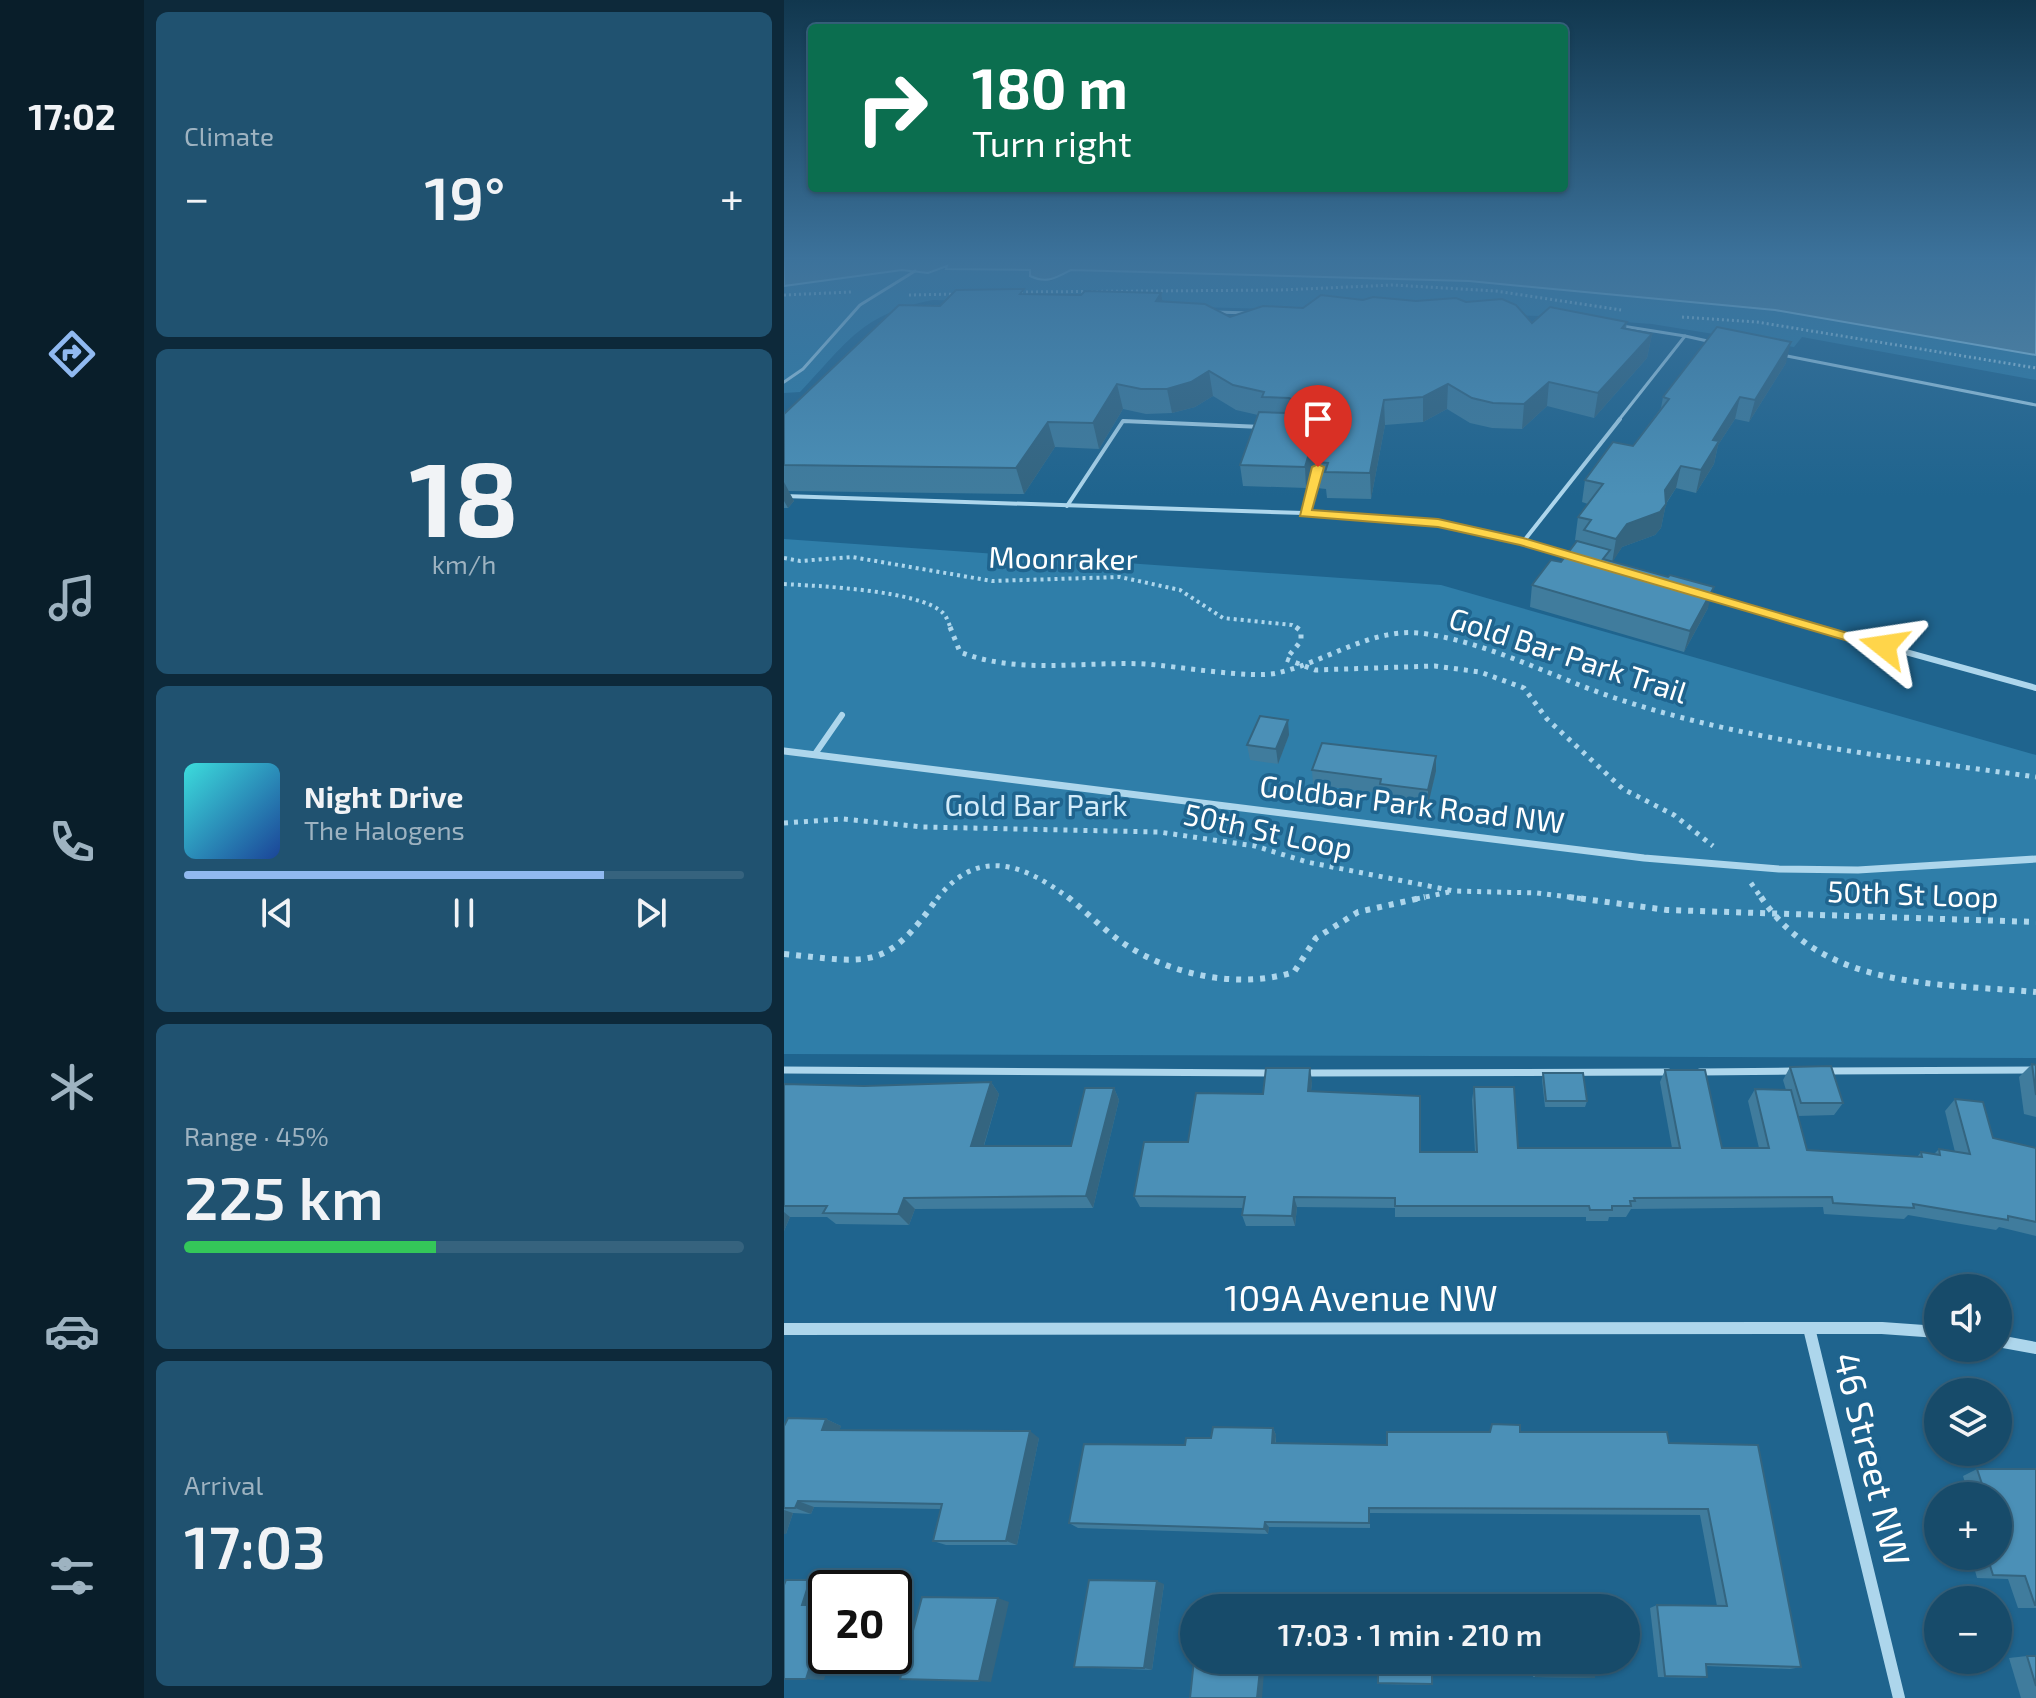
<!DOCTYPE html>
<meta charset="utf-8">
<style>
body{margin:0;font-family:"Exo 2",sans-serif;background:#205270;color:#f1f3f6;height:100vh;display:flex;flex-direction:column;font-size:30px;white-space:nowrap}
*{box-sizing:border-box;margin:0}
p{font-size:26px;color:#9eb3c1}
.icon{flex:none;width:44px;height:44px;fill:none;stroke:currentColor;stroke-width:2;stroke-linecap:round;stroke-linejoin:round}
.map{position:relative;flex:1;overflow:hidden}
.side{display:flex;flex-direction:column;gap:12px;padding:12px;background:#0d293a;width:640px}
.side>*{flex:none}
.guide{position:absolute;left:24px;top:24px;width:760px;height:168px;border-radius:8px;box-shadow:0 2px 6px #0004,0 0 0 2px #36637e;background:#0b6e4f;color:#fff;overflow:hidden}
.buttons{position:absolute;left:1140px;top:1274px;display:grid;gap:16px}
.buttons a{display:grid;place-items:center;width:88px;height:88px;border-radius:50%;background:#174b6a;box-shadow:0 2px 6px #0004,0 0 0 2px #36637e;font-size:40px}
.speed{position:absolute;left:24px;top:1570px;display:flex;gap:16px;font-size:40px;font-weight:700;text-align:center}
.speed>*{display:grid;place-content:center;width:104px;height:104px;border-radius:50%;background:#174b6a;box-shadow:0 2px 6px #0004,0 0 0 2px #36637e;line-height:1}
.speed .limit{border:4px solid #111;border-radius:12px;background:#fff;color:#111}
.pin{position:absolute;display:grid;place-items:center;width:68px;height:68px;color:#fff;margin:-82px -34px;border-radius:50% 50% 50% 0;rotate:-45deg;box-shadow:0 0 8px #0007}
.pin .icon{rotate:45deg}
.me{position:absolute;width:88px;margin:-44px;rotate:285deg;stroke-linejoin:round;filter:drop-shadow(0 0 6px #0008)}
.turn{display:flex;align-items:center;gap:28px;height:168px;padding:0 32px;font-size:36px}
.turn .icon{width:104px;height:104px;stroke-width:2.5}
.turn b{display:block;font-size:56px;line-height:68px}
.big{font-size:60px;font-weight:600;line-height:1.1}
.side .tile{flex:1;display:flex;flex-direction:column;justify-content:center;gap:12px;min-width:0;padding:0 28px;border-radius:12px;background:#205270}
.side .dial{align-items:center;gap:0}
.dial b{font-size:104px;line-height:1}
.song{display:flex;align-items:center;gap:24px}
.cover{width:96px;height:96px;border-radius:12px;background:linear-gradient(135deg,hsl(180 70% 55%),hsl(220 70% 35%))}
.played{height:8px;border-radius:4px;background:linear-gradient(90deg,#90b9f0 75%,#36637e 75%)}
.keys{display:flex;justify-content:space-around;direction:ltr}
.heat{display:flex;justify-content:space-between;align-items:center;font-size:44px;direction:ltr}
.charge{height:12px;border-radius:6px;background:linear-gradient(90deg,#34c759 45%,#36637e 0)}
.trip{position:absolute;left:396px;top:1594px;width:460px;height:80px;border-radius:40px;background:#174b6a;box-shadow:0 2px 6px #0004,0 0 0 2px #36637e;font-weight:600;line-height:80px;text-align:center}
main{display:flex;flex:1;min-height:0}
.tabs{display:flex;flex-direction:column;width:144px;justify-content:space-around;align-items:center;background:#091e2a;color:#9eb3c1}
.tabs .icon{width:56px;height:56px}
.tabs .on{color:#90b9f0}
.tabs b{font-size:36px;color:#f1f3f6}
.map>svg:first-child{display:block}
.green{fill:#2f7ea9}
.water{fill:#5a8aa6;stroke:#a0d3ee;stroke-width:2}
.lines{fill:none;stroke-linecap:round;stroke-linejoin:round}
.path-far3{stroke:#add6ec;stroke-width:3;stroke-dasharray:2 3;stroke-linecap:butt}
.path-far2{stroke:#add6ec;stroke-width:4;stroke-dasharray:3 4;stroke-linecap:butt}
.path-far1{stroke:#add6ec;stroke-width:5;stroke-dasharray:4 6;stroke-linecap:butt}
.path{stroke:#add6ec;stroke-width:6;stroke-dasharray:5 7;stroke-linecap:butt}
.lane-far3{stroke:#add6ec;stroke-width:3}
.lane-far2{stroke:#add6ec;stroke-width:4}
.lane-far1{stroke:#add6ec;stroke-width:6}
.lane{stroke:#add6ec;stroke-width:7}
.street-far1{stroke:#add6ec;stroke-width:7}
.street{stroke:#add6ec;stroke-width:12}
.wall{fill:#407c9d}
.shaded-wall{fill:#346580}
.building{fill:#4b90b7;stroke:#346580;stroke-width:2}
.route{fill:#ffd54a;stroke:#a68a30;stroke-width:2}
.labels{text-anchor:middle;stroke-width:7;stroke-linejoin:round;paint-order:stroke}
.street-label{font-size:30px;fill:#fff;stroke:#1f648e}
.park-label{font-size:30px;fill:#d2ebf9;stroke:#1f648e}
.near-street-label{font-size:36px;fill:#fff;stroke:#1f648e}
</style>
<main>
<nav class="tabs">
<b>17:02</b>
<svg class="icon on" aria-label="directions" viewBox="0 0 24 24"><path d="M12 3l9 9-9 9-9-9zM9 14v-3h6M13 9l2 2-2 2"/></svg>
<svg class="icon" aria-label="music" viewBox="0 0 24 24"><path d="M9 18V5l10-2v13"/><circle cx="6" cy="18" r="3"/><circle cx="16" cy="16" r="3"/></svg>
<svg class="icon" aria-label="phone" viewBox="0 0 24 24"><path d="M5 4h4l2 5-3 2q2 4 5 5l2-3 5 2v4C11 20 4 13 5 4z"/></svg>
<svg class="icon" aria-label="climate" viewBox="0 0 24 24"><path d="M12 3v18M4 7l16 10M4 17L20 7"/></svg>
<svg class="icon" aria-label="car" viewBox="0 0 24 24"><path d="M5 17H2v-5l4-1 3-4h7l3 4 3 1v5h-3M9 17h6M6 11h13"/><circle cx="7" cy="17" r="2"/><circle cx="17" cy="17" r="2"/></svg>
<svg class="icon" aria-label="filters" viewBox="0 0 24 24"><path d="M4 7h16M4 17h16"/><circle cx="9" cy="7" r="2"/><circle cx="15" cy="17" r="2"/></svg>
</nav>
<section class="side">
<div class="tile"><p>Climate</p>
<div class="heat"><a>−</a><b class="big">19°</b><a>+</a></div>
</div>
<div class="tile dial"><b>18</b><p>km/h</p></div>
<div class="tile">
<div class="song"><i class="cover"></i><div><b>Night Drive</b><p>The Halogens</p></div></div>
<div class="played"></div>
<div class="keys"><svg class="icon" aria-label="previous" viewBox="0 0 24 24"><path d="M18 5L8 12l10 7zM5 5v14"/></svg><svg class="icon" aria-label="pause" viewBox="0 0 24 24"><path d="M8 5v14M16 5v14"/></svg><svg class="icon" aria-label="next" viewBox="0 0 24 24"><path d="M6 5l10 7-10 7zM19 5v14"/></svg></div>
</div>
<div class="tile"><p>Range · 45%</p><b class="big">225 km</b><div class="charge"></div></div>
<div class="tile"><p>Arrival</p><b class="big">17:03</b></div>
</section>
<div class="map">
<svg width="1252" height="1698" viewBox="0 0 1252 1698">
<rect width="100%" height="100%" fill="#1f648e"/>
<g class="green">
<path d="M165 266 247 270V276L267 281 287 270 685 281 991 310 1252 355V380L1018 337 1010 347 868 324 756 316 149 300C77 314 64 342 16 392L0 393V286L118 270 144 273Z"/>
<polygon points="0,539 657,585 1252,755 1252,1058 0,1054"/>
</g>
<path class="water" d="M0 258H1252V355L991 310 685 281 287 270C272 278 263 284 246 276V270L162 269 163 266 144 273 118 270 0 286Z"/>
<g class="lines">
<g class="path-far3">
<polyline points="237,292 496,290 609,285 712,291 837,310"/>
<polyline points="0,295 67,292"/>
<polyline points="125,295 175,294"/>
<polyline points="898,317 973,322 1252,368"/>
</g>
<g class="path-far2">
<polyline points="0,558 16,561 68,557 208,581 336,577 396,590 439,618 508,625 515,629"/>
<path d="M0 584C33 586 136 590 159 613 163 617 165 624 167 629"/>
</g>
<g class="path-far1">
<path d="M166 627 176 652C234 675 299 661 361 664 392 666 468 679 493 673 543 662 590 625 643 634 711 645 768 677 831 698 967 743 1111 757 1252 777"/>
<polyline points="512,627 517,631 517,641 502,659 531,670 651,666 696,672 740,688 763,719 839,789 890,815 929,846"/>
<polyline points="0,823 59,819 139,827 375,832 471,846 523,862 670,891 753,893 801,899"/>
<polyline points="967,883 978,899"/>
<path d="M153 899C194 846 240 864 286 899"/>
<polyline points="632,899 665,892"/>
</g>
<g class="path">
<path d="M284 897C303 913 321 931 342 945 390 976 456 989 510 972L532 938 574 912 641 897"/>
<polyline points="785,897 883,910 1252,922"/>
<path d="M977 897C1039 990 1152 983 1252 992"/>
<path d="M0 954C83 962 102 973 154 897"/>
</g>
<g class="lane-far3">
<polyline points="430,312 467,313"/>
<polyline points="901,336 928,342"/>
<polyline points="998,355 1252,405"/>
<polyline points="0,382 19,369 76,305 131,271"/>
<polyline points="834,421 901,336 838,326"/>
</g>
<g class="lane-far2">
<polyline points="0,496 520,513 654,523 739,542 787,558"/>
<polyline points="283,506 339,421 478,427"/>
<polyline points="520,513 534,468"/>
<polyline points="739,542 836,419"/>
<polyline points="921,597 1039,629"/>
</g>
<g class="lane-far1">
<polyline points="1031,627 1252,688"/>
<polyline points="31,754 58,715"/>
</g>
<g class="lane">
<polyline points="0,1070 488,1073"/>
<polyline points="1044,1071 1252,1070"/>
<polyline points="916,1072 1008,1071"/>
<polyline points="520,1073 884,1072"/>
</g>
<polyline class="street-far1" points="0,751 860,858 995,869 1074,870 1252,859"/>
<g class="street">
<polyline points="1025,1328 1115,1698"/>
<polyline points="0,1329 1098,1328 1154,1332"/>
<polyline points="1214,1341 1252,1348"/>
</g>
</g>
<g class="wall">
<polygon points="377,293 379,302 446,317 748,323 843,322 842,329 868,334 863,358 810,418 763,406 738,429 708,428 686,423 663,409 639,422 601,425 587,499 543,498 542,489 533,488 531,462 539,438 534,435 535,447 522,488 459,486 456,465 474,415 452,410 429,396 411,407 388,413 362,414 339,409 315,449 271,447 240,494 4,491 10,501 4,508 0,508 0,414 156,306 242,294 297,295"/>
<polygon points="1002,363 965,422 951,419 934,445 930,464 912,493 892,488 882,504 877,528 871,535 838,547 828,562 924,608 900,652 746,607 748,585 777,562 798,542 791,540 794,517 804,504 798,502 801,480 849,446 877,408 879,397"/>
<polygon points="505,735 494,764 466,760 463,745"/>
<polygon points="528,770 652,771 644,805 596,798 596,793 529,785"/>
<polygon points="1248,1064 1252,1065 1252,1117 1240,1114 1235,1077"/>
<polygon points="1006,1067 1059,1103 1050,1115 1014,1116 1023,1150 1133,1157 1137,1152 1150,1154 1155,1149 1171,1152 1161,1111 1171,1099 1209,1138 1252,1148 1252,1236 1215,1227 1212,1230 1124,1215 1120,1219 1040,1214 1039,1207 847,1209 842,1217 825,1217 824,1221 802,1221 802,1217 611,1217 611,1208 513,1207 511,1226 462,1226 458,1215 459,1208 356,1207 350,1196 404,1142 479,1094 528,1081 527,1091 636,1152 691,1152 688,1100 690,1087 734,1148 888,1148 876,1082 881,1070 938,1148 975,1148 964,1101 971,1089 1002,1090 999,1080"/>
<polygon points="759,1073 803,1101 801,1107 761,1107 758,1080"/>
<polygon points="207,1082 215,1094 200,1146 287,1146 330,1088 335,1100 309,1208 131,1209 125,1225 52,1224 43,1217 6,1217 0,1231 0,1084 80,1086"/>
<polygon points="42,1419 57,1426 55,1430 255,1438 233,1545 162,1545 149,1541 157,1509 30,1507 27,1514 9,1513 2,1534 0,1534 0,1426"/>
<polygon points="489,1428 492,1435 492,1443 603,1445 706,1432 736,1432 885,1443 1017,1667 1006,1669 922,1666 923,1677 915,1678 874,1677 866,1608 873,1605 933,1606 916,1515 586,1513 586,1528 485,1527 484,1534 294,1528 285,1523 401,1445 427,1438"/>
<polygon points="1193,1469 1252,1469 1252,1608 1234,1608 1224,1579 1193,1578 1187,1556 1214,1556 1214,1496 1185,1496 1179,1476"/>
<polygon points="380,1584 368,1670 290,1667"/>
<polygon points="748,1596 804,1608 745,1608 744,1599"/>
<polygon points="1243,1656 1252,1656 1252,1698 1237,1698 1225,1658"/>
<polygon points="648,1660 648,1685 594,1684 594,1669 544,1666"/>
<polygon points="748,1660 809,1660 810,1677 805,1678 749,1677"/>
</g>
<g class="shaded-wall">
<polygon points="377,293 381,316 372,301"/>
<polygon points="868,334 863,358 810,418 814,393"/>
<polygon points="1007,342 1002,363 965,422 971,400"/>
<polygon points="425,371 429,396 411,407 388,413 383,389"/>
<polygon points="765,382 763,406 738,429 740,404"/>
<polygon points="333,384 339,409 315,449 309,423"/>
<polygon points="664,384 663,409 639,422 639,397"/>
<polygon points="956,397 951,419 934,445 930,464 912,493 917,470 929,440"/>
<polygon points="600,400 601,425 587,499 586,473"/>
<polygon points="264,422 271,447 240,494 232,468"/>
<polygon points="533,426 535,447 522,488 521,467"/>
<polygon points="897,466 892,488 879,508 882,504 877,528 871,535 838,547 828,563 832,539 843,524 881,490"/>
<polygon points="0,482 10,501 4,508 0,501"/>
<polygon points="930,587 924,608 900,652 906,631"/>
<polygon points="504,720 505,735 494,764 492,749"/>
<polygon points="652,756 652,771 644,805 644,790"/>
<polygon points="526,1068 528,1081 526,1103 524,1091"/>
<polygon points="207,1082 215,1094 196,1158 187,1146"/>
<polygon points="330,1088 335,1100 309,1208 302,1196"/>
<polygon points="510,1197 513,1207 511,1226 508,1216"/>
<polygon points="120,1198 131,1209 125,1225 114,1214"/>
<polygon points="0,1212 6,1217 0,1231"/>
<polygon points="42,1419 57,1426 53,1438 38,1430"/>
<polygon points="489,1428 492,1435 491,1449 488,1443"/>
<polygon points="246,1431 255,1438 233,1545 222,1541"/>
<polygon points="14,1501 30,1507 27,1514 11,1508"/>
<polygon points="0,1510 9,1513 2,1534 0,1534"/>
<polygon points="481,1522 485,1527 484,1534 480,1529"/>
<polygon points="26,1580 42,1583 34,1608 18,1605"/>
<polygon points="373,1581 380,1584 368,1670 360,1668"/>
<polygon points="214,1598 225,1602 207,1682 195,1681"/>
<polygon points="42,1616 42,1656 47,1656 40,1680 22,1679"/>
<polygon points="477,1660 481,1660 478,1698 473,1698"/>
</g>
<g class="building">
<polygon points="236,289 240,289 236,294 297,295 301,291 377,293 372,301 421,304 446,317 479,306 519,308 537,295 579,300 589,297 632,301 672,298 682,302 718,299 732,305 748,323 766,307 843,322 838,328 868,334 814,393 765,382 740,404 709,403 688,398 664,384 639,397 600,400 586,473 541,472 544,463 531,462 544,420 542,415 505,398 478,397 480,392 449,385 425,371 407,382 383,389 357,389 333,384 309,423 264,422 232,468 0,465 0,414 115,305 156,306 172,290"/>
<polygon points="933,327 1007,342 971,400 956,397 929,440 935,441 917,470 897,466 881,490 882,504 876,512 843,524 832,539 800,530 807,520 794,517 819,484 801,480 829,442 849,446 885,399 879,397"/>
<polygon points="475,412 503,413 533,426 521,467 456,465"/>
<polygon points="793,541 826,550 819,559 884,577 886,575 930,587 906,631 748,585 767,560 777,562"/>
<polygon points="476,716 504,720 492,749 463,745"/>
<polygon points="538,743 652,756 644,790 596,784 597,779 528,770"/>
<polygon points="1248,1064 1252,1065 1252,1095"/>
<polygon points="1047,1066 1059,1103 1017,1103 1006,1067"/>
<polygon points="482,1068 526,1068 524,1091 636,1096 636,1152 693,1152 690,1087 730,1087 734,1148 896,1148 881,1070 921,1070 938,1148 985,1148 971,1089 1007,1090 1023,1150 1138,1157 1137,1152 1156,1155 1155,1149 1186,1154 1171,1099 1199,1102 1209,1138 1252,1148 1252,1222 1224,1216 1224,1220 1129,1204 1130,1208 1049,1203 1048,1197 850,1198 851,1201 846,1201 847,1206 828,1206 828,1210 806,1210 805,1206 611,1206 611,1198 510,1197 508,1216 458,1215 461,1197 350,1196 360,1142 404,1142 412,1093 479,1094"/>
<polygon points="759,1073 799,1073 803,1101 762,1101"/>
<polygon points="207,1082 187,1146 287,1146 301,1088 330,1088 302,1196 120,1198 114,1214 39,1213 43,1206 0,1206 0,1084 80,1086"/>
<polygon points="4,1418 42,1419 38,1430 246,1431 222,1541 149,1541 158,1504 14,1501 11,1508 0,1508 0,1426"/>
<polygon points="708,1424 736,1425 736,1432 883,1432 885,1443 974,1445 1017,1667 922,1664 923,1677 881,1676 873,1605 943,1606 924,1509 585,1508 585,1523 481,1522 480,1529 285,1523 300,1444 401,1445 402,1438 427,1438 429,1427 489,1428 488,1443 603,1445 603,1432 706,1432"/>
<polygon points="1193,1469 1252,1469 1252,1605 1251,1605 1241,1576 1209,1575 1203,1556 1214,1556 1214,1496 1202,1496"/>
<polygon points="2,1580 26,1580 18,1605 42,1605 42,1616 22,1679 0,1679 0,1585"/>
<polygon points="305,1580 373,1581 360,1668 290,1667"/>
<polygon points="548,1595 587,1596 586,1601 648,1601 648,1608 548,1608"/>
<polygon points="748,1596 803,1597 804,1608 748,1608"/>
<polygon points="138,1597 214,1598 195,1681 116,1679"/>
<polygon points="1243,1656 1252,1656 1252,1686"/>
<polygon points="410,1660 477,1660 473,1698 406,1698"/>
<polygon points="545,1660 648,1660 648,1684 594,1683 594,1668 544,1666"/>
<polygon points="751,1660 809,1660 810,1677 752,1676"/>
</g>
<linearGradient id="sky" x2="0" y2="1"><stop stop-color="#11374e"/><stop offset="0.52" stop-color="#3c729b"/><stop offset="1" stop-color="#3c729b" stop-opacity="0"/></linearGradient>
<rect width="1252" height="496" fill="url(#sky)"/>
<polygon class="route" points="534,464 540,467 528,510 654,519 739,538 1108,646 1095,650 736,545 654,527 516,516 528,467"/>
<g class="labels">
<g class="street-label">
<text transform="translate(279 559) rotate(1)" y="10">Moonraker</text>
<text transform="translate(784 656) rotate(18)" y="10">Gold Bar Park Trail</text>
<text transform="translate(628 805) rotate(7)" y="10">Goldbar Park Road NW</text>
<text transform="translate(484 832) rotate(12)" y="10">50th St Loop</text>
<text transform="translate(1129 895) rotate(2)" y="10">50th St Loop</text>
</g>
<g class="park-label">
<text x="252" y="816">Gold Bar Park</text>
</g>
<g class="near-street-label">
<text x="577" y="1311">109A Avenue NW</text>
<text transform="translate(1088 1459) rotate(76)" y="13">46 Street NW</text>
</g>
</g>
</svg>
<div class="buttons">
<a><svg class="icon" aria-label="sound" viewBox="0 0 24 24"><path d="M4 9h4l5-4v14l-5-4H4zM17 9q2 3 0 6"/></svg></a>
<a><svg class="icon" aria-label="layers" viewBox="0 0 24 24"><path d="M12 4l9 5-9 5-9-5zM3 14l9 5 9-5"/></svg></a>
<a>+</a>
<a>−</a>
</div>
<div class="speed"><div class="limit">20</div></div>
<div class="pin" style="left:534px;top:467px;background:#d93025"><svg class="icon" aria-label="arrive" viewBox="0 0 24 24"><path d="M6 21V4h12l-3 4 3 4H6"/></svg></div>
<svg class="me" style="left:1100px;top:646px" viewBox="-20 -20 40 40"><path d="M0-17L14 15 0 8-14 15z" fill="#ffd54a" stroke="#fff" stroke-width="4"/></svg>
<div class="trip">17:03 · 1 min · 210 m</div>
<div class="guide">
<div class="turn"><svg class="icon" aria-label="right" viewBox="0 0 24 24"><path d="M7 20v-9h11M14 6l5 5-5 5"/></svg><div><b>180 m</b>Turn right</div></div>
</div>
</div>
</main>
